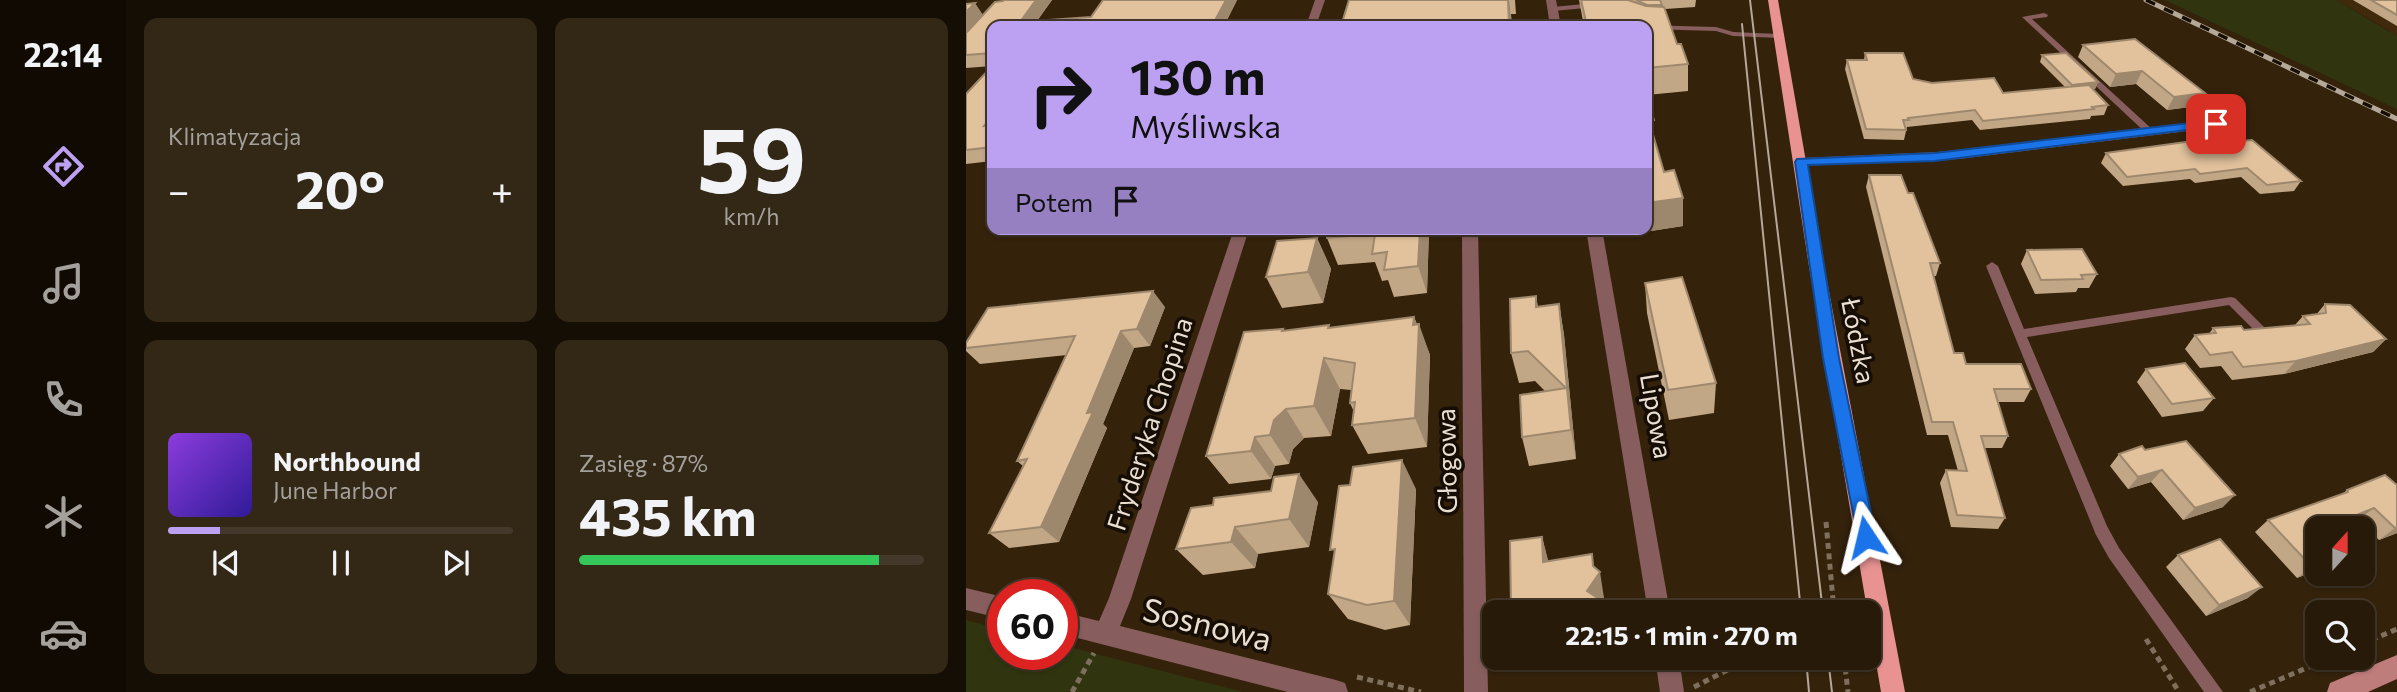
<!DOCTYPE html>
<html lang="pl">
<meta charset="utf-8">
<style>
body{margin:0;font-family:Commissioner,sans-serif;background:#332716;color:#f1f3f6;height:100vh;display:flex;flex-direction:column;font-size:26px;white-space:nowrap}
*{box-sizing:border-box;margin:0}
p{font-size:23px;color:#a4a19c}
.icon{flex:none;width:38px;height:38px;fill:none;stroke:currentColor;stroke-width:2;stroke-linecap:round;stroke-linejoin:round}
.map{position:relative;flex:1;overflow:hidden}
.drawer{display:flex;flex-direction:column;gap:18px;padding:18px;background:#150e04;width:840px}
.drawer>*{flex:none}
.hud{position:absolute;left:21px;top:21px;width:665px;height:214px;border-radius:14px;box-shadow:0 2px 5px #0004,0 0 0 2px #433829;background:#bca0f2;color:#111;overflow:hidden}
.needle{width:46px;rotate:21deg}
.buttons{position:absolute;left:1339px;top:516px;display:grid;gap:14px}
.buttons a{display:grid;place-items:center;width:70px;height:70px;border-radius:14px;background:#271a08;box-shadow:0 2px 5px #0004,0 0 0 2px #433829;font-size:35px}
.speed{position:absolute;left:21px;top:579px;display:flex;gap:14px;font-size:35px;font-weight:700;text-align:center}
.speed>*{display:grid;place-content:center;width:91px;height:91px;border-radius:50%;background:#271a08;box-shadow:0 2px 5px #0004,0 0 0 2px #433829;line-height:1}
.speed .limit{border:10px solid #d22;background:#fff;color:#111}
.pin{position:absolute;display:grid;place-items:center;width:60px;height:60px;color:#fff;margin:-30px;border-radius:14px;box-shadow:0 4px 10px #0006}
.me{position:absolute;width:77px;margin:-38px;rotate:350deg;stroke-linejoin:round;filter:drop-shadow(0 0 5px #0008)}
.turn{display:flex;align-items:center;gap:24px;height:147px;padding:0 28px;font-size:32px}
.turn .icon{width:91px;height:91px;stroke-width:2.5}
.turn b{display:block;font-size:49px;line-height:60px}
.then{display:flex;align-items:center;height:66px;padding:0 28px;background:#0003;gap:14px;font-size:26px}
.big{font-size:52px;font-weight:700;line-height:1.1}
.drawer .tile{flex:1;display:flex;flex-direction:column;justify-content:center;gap:10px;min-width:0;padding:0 24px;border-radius:14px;background:#332716}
.drawer .dial{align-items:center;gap:0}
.dial b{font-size:91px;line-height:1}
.song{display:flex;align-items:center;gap:21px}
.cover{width:84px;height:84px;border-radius:10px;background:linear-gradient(135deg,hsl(270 70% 55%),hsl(250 70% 35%))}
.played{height:7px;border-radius:4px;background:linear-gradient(90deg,#bca0f2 15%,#433829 15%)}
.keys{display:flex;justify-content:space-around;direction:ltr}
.heat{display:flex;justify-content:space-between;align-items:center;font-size:38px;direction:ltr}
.charge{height:10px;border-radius:5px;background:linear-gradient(90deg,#34c759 87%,#433829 0)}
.drawer .tiles{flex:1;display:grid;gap:18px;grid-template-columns:repeat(2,1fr)}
.trip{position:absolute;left:516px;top:600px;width:399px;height:70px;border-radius:14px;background:#271a08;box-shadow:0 2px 5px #0004,0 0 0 2px #433829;font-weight:700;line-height:70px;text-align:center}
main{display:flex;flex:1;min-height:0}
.tab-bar{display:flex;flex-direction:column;width:126px;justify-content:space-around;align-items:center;background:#100a03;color:#a4a19c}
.tab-bar .icon{width:49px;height:49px}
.tab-bar .active{color:#bca0f2}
.tab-bar b{font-size:32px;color:#f1f3f6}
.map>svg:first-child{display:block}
.built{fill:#412a0c}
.green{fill:#30350f}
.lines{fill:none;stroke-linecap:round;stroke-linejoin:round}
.path{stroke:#7f705d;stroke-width:5;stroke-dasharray:6 4.5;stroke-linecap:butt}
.lane{fill:#875d5d;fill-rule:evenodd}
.street{fill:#875d5d;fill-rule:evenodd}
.secondary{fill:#be7c7b;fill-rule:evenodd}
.primary{fill:#e89392;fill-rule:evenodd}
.tram{stroke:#b6a898;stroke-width:2}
.rail-casing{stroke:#b6a898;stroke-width:5}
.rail{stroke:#160e05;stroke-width:3.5;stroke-dasharray:10;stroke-linecap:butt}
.wall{fill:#c2a786}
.shaded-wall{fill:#9e886d}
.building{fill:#e2c29c;stroke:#9e886d;stroke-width:2}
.route{fill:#1a73e8;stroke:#114b97;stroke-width:2}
.labels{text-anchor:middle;stroke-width:7;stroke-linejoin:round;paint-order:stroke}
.street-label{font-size:26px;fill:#ebdfd2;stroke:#160e05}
.near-street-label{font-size:32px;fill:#ebdfd2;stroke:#160e05}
</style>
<main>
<nav class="tab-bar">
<b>22:14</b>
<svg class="icon active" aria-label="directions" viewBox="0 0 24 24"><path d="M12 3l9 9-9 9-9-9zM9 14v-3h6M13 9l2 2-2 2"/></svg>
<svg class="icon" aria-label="music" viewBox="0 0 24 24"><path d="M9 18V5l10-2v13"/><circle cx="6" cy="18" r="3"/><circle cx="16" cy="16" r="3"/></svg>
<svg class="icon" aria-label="phone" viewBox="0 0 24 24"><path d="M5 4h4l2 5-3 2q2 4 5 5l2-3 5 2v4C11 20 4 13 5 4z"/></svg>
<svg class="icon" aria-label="climate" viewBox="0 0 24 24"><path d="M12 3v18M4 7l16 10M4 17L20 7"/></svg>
<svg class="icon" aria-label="car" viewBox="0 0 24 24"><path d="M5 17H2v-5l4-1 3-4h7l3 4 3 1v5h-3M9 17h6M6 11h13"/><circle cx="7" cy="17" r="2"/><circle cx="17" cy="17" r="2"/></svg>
</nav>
<section class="drawer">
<div class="tiles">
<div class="tile"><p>Klimatyzacja</p>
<div class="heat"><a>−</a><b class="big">20°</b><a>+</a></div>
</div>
<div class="tile dial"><b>59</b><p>km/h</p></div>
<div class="tile">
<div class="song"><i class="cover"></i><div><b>Northbound</b><p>June Harbor</p></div></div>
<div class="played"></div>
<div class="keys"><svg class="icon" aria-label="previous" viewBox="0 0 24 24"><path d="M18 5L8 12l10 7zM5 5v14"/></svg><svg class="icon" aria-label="pause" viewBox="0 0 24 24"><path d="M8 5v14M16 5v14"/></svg><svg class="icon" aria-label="next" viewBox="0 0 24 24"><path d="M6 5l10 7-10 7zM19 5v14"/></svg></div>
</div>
<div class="tile"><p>Zasięg · 87%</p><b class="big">435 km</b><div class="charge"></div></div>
</div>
</section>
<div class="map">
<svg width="1431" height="692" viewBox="0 0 1431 692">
<rect width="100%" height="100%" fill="#34220b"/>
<polygon class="built" points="1370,0 1431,0 1431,36 1416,26"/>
<g class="green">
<polygon points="1199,0 1370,0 1431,36 1431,109"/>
<polygon points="0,620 37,630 37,654 96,654 96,645 277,692 0,692"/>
</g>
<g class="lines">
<g class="path">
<polyline points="860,522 867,600 872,612"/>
<polyline points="1180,639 1213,692"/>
<polyline points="1396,644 1431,629"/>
<polyline points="878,658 882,692"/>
<polyline points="391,677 455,692"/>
<polyline points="728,687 785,658"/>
<polyline points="106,692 128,653"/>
<polyline points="1284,692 1364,658"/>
</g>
<g class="lane">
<polygon points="628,3 632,5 631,7 587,11 583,9 587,7"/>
<polygon points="1078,13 1082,15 1081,17 1066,19 1187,130 1187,134 1181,134 1056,17"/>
<polygon points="678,25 750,27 767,32 813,34 817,36 813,38 767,36 750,31 681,29 681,26"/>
<polygon points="1026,262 1032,266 1058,329 1265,297 1269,298 1298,327 1296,330 1288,330 1263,305 1061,337 1141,526 1153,548 1257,692 1238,692 1143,558 1130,535 1020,266"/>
</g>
<g class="street">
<polygon points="349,0 359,0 350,26 340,26"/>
<polygon points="580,0 590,0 595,26 584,26"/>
<polygon points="1250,120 1257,124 1255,127 993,159 835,166 828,162 835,158 993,151"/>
<polygon points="268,229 283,229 165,599 154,626 370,680 379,683 382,692 322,692 96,634 96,612 133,621 143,598"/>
<polygon points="496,229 512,229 522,692 498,692"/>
<polygon points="620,229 636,229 704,612 682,612"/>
<polygon points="0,588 37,597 37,619 0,610"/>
<polygon points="689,658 713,658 718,692 694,692"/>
</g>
<polygon class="secondary" points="1431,655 1431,679 1402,692 1361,692 1364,683"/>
<polygon class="primary" points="802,0 812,0 857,260 939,692 915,692 842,260"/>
<g class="tram">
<polyline points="784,0 857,612"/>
<polyline points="776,24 835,612"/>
<polyline points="840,658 843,692"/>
<polyline points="862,658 866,692"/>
</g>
<g class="rail-casing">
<polyline id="rail" points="1180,0 1431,119"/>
</g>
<use href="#rail" class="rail"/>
</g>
<g class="wall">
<polygon points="38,0 86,0 71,21 125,17 137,0 271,0 258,26 26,26 26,66 0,68 0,4 17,15"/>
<polygon points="383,0 549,0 550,14 545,14 546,25"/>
<polygon points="613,0 730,0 729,7 699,9 711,44 722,64 722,91 681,95 681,26 618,26"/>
<polygon points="1387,0 1431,0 1431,26"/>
<polygon points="1169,39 1232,106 1201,110 1170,84 1144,87 1112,57 1117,45"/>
<polygon points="899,53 947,79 966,83 1037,93 1099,87 1074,62 1076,55 1132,82 1129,89 1127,89 1142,105 1138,115 1125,116 1124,119 1014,130 1006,120 941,127 938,140 898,139 879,69 881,60 898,60"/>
<polygon points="26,66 26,161 0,164 0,94"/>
<polygon points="681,100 688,120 688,138 698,172 717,226 672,233 671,229 681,229"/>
<polygon points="1275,141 1335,181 1328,191 1294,194 1275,177 1229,183 1224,179 1157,186 1135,163 1140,153"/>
<polygon points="903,175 942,193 974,263 970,276 967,276 988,353 1000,364 1065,389 1058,402 1032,402 1042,436 1036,448 1018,448 1039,518 1032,529 985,527 974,483 980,470 992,471 982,435 961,435 900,187"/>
<polygon points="363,229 463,229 461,293 428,297 422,280 416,281 409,262 372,265 361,238"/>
<polygon points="542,229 560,229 542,231"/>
<polygon points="351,238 365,269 357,303 316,308 300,277"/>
<polygon points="1061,250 1131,274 1123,288 1112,288 1110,292 1069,294 1055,264"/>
<polygon points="679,283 750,383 748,413 703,420 681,313"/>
<polygon points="570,296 572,307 593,304 598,335 610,459 563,466 556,437 579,391 569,381 553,383 545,353"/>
<polygon points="1359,304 1420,339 1407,352 1318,374 1266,380 1255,366 1234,368 1219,349 1229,335 1243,334 1247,328 1278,330 1329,325 1337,316 1350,315"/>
<polygon points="199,307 184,346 168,348 137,424 141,428 93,542 43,548 23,533 57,466 51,461 101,355 14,364 0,351 0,343"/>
<polygon points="448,317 464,355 461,447 402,454 386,425 388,412 384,403 385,390 374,389 365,436 338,438 327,449 323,464 309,466 305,479 263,484 240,456 318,331 364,328"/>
<polygon points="1180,369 1248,398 1237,411 1196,417 1171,382"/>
<polygon points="1179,450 1257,507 1217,520 1185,482 1162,489 1144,466 1153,454"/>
<polygon points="1419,475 1431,533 1413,540 1392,520 1371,528 1351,528 1351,570 1331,578 1289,532 1302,520 1376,494 1381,490"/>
<polygon points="450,489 444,625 419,630 382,619 362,594"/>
<polygon points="352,502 343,547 292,554 289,568 237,575 210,549 247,505"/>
<polygon points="576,537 582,561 628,567 638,598 636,601 641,612 547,612 545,608"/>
<polygon points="1212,555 1282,598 1240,616 1200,567"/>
</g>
<g class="shaded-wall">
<polygon points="70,0 86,0 67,26 54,22"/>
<polygon points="260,0 271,0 258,26 246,26"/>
<polygon points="542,0 543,0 546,26 544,26"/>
<polygon points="9,3 17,15 0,33 0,12"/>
<polygon points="1176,71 1170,84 1144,87 1150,74"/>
<polygon points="1132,82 1129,89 1104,92 1106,85"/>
<polygon points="1239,93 1232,106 1201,110 1208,97"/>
<polygon points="26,116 26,137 18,126"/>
<polygon points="717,198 717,226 672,233 672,229 681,229 681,203"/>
<polygon points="454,229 463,229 461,293 452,266"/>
<polygon points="351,238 365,269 357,303 342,272"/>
<polygon points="187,291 199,307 184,346 171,329"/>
<polygon points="593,304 598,335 610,459 605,430"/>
<polygon points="448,317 453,329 453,324 464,355 461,447 449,418"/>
<polygon points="155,331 168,348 137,424 141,428 93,542 75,527 121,413"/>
<polygon points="1420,339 1407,352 1318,374 1330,361"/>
<polygon points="358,358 374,389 365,436 348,406"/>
<polygon points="320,409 338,438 327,449 323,464 304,435 308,420"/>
<polygon points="289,437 309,466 305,479 285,451"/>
<polygon points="436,460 450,489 444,625 428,601"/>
<polygon points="1196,470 1185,482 1162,489 1172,477"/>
<polygon points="333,474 352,502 343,547 323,519"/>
<polygon points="1269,495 1257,507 1217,520 1229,508"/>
<polygon points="1408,508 1392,520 1371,528 1359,528 1363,526"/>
<polygon points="269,527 292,554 289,568 265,542"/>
<polygon points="1431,527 1431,533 1413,540 1429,528"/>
<polygon points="576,537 583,564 577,562"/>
<polygon points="626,554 630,578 634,572 638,598 629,612 621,591"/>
<polygon points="1351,565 1351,570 1331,578 1346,567"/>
<polygon points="1296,587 1282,598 1240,616 1253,605"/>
<polygon points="639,603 641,612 631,612"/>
</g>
<g class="building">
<polygon points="38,0 70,0 54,22 125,17 137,0 260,0 246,26 26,26 26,53 0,55 0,33 29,2 37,1"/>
<polygon points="383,0 542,0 543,24 551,26 375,26"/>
<polygon points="615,0 662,0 680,6 698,7 711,44 715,44 722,64 681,68 681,26 621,26"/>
<polygon points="670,0 694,0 696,5 681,5"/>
<polygon points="1405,0 1431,0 1431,15"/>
<polygon points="9,3 0,12 0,4"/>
<polygon points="1169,39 1239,93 1208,97 1176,71 1150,74 1117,45"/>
<polygon points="899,53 937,53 947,79 966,83 1028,78 1037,93 1123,85 1142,105 1126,107 1128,109 1017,121 1009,110 942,118 943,120 937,120 940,130 900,129 881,60 901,60"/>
<polygon points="1100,53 1132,82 1106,85 1076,55"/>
<polygon points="26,66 26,116 18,126 26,125 26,147 0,150 0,94"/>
<polygon points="681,100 688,120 683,121 698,172 708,170 717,198 681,203"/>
<polygon points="1270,135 1275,141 1286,140 1335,181 1301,185 1281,168 1234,174 1229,169 1161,177 1140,153"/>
<polygon points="903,175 935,175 942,193 947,193 974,263 964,263 988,353 997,353 1000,364 1055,364 1065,389 1028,389 1042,436 1015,436 1039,518 991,515 980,470 1001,471 987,422 966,422"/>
<polygon points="363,229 454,229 452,266 418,270 421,252 406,254 409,234 361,238"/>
<polygon points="351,238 342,272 300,277 311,241"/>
<polygon points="1116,249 1131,274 1115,275 1117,279 1075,280 1061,250"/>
<polygon points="716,277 750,383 702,390 679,283"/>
<polygon points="187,291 171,329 155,331 121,413 127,412 75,527 23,533 61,459 51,461 109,336 0,348 0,343 22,308"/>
<polygon points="570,296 570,307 593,304 605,430 556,437 554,395 600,388 562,351 545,353 544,299"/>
<polygon points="1359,304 1384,305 1420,339 1330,361 1277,367 1266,352 1244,355 1229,335 1250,333 1247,328 1275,326 1278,330 1344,324 1337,316 1360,313"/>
<polygon points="448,317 447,325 453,324 449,418 386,425 389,402 384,403 389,363 358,358 348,406 320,409 308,420 304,435 289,437 285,451 240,456 278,332 317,329 316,331 363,325 362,328"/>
<polygon points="1219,363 1248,398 1206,404 1180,369"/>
<polygon points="1220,441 1269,495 1229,508 1196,470 1172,477 1153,454 1176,446 1179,450"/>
<polygon points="436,460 428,601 401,605 362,594 369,549 364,550 373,486 384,485 387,467"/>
<polygon points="333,474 323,519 269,527 265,542 210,549 225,508 247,505 248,498 305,491 308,477"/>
<polygon points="1419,475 1431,485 1431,527 1429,528 1408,508 1363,526 1366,528 1351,528 1351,565 1346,567 1302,520 1382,492 1381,490"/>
<polygon points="576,537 577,562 626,554 627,566 634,572 621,591 639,603 631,612 562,612 545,608 544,541"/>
<polygon points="1254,539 1296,587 1253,605 1212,555"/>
</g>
<polygon class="route" points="1250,120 1254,121 1254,126 969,161 842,165 873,358 910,537 907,544 900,546 893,544 857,358 829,162 831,159 969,153"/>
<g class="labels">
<g class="street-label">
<text transform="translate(892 341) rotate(79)" y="9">Łódzka</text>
<text transform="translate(690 416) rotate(80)" y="9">Lipowa</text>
<text transform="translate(184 424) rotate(-72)" y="9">Fryderyka Chopina</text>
<text transform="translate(481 461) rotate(-91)" y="9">Głogowa</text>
</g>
<g class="near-street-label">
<text transform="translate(241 625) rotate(14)" y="11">Sosnowa</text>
</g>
</g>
</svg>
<div class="buttons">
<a><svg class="needle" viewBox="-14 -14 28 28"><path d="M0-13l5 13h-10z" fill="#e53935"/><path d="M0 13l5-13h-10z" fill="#a4a19c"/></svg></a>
<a><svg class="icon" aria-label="search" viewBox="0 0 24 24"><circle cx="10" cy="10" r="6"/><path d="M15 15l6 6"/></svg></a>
</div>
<div class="speed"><div class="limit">60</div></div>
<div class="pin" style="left:1250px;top:124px;background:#d93025"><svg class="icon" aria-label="arrive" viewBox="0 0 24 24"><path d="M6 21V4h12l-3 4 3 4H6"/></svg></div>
<svg class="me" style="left:900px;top:537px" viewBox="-20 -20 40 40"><path d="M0-17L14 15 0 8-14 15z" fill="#1a73e8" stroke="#fff" stroke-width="4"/></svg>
<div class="trip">22:15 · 1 min · 270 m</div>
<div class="hud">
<div class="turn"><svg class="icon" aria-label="right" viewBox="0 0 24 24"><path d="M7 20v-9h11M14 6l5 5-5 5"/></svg><div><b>130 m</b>Myśliwska</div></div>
<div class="then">Potem<svg class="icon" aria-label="arrive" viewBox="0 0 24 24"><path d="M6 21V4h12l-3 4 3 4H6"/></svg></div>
</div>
</div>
</main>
